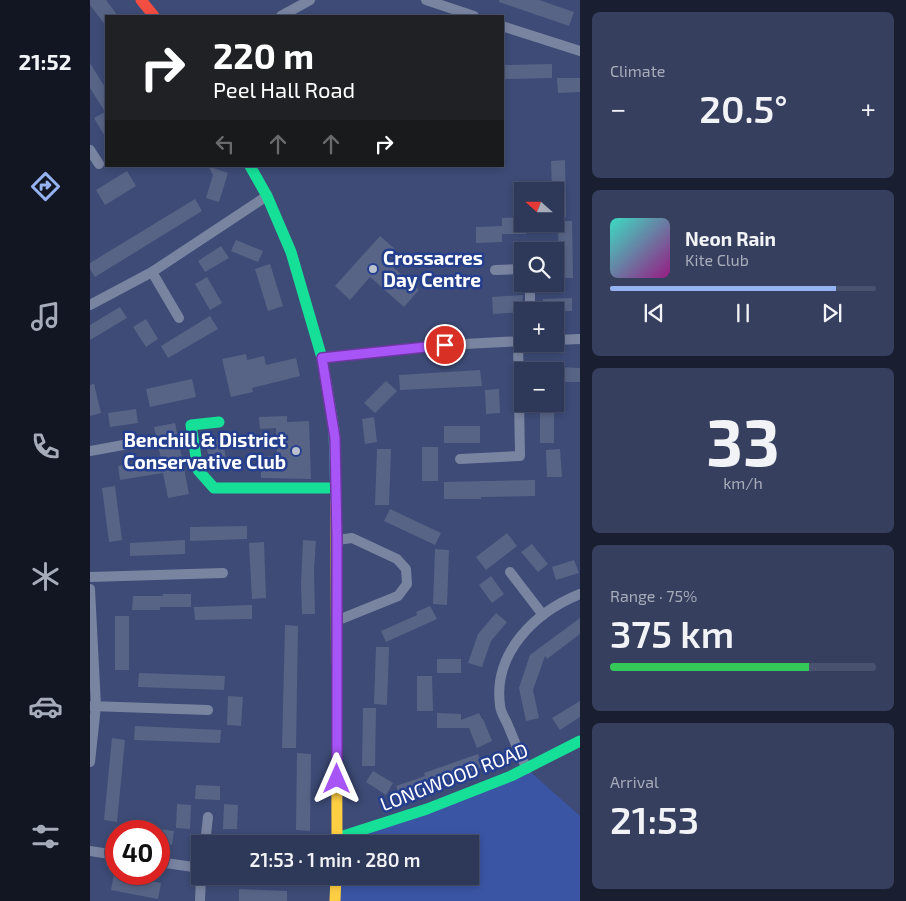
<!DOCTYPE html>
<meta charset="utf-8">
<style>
body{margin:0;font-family:"Exo 2",sans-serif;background:#363f5e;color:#f1f3f6;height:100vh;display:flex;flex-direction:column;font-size:19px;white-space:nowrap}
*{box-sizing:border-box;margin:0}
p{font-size:16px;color:#a7acba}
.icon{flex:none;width:28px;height:28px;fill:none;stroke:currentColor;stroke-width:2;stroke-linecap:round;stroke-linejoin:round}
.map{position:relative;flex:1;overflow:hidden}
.details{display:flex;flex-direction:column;gap:12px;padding:12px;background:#191f30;width:326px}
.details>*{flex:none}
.banner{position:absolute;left:15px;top:15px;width:399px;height:152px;border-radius:0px;box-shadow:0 2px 8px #0003,0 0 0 1px #49526e;background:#202124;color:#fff;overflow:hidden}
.needle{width:32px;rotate:291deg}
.fabs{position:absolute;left:424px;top:182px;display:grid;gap:10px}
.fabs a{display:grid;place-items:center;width:50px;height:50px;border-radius:0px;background:#2e3858;box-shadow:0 2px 8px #0003,0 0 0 1px #49526e;font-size:25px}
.speed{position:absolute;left:15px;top:820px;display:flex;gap:10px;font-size:25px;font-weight:700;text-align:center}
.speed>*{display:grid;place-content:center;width:65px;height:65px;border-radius:50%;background:#2e3858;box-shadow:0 2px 8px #0003,0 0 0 1px #49526e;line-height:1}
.speed .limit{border:8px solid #d22;background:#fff;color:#111}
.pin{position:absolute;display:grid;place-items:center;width:42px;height:42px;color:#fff;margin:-21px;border:2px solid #fff;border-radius:50%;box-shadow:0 1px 5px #0007}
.me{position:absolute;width:55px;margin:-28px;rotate:0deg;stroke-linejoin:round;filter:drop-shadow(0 0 4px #0008)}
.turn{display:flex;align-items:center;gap:18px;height:105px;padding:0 25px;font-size:22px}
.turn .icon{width:65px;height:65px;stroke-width:2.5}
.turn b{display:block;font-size:35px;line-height:42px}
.lanes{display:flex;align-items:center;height:48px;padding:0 25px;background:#0003;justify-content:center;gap:25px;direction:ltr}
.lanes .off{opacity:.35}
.big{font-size:38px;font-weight:600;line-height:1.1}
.details .card{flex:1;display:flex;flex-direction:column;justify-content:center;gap:8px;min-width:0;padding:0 18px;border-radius:8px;background:#363f5e}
.details .dial{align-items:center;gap:0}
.dial b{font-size:65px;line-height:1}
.song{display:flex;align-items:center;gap:15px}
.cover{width:60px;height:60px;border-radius:8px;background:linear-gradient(135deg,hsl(170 70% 55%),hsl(310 70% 35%))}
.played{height:5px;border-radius:2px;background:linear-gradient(90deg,#95b2f1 85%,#49526e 85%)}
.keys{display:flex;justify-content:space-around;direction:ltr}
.heat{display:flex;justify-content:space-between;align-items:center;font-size:28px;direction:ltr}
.charge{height:8px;border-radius:4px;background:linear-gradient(90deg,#34c759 75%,#49526e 0)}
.trip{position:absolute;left:101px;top:835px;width:288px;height:50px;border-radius:0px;background:#2e3858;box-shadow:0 2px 8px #0003,0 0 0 1px #49526e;font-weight:600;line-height:50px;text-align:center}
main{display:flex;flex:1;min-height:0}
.tabs{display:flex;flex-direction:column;width:90px;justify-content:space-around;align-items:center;background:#121623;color:#a7acba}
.tabs .icon{width:35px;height:35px}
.tabs .on{color:#95b2f1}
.tabs b{font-size:22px;color:#f1f3f6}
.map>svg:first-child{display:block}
.green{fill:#3a55a4}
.building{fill:#586486}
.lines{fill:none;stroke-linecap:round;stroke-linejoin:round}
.street{stroke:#7984a1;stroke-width:10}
.fast{stroke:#16e098;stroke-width:11}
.slow{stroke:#ffcf43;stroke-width:11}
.jam{stroke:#f24e42;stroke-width:11}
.route-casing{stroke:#6d37a1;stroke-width:12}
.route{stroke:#a855f7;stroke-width:9}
.poi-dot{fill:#bbc0cf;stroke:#253f8e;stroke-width:2}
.labels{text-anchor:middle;stroke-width:5;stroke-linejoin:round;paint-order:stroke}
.poi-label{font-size:19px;font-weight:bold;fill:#fff;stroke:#253f8e;text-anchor:start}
.street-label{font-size:19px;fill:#fff;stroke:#253f8e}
</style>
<main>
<nav class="tabs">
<b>21:52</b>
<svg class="icon on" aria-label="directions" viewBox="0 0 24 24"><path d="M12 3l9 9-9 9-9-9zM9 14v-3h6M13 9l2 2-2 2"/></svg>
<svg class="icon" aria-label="music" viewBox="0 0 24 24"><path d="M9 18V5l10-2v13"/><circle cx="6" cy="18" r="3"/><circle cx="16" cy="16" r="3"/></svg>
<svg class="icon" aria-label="phone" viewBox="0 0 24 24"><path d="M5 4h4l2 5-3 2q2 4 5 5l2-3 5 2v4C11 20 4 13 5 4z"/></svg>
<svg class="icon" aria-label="climate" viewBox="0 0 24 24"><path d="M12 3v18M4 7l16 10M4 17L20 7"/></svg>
<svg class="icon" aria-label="car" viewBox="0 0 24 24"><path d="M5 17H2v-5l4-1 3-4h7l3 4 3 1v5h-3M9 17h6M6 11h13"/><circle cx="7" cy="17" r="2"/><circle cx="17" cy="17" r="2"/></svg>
<svg class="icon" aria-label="filters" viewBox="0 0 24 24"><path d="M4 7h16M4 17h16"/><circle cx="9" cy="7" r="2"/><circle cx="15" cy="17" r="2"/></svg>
</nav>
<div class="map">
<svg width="490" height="901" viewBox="0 0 490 901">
<rect width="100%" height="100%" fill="#3d4b76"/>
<polygon class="green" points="437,769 490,816 490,901 246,901 246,876 380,876 380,844 247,844"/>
<g class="building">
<polygon points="0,0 16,0 28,16 16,16 16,26 0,5"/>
<polygon points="409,0 449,0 484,12 479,26 409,2"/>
<polygon points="0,63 16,89 16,138 4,118 15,112 0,88"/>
<polygon points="462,64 462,78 412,79 412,65"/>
<polygon points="467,78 490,78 490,92 468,93"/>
<polygon points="475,160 476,217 465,217 465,191 462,191 461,161"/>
<polygon points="118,166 138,173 129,202 116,198 123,175"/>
<polygon points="37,171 46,186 15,205 6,190"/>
<polygon points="105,199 112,211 5,277 0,269 0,263"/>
<polygon points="432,217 432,224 436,224 436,234 412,234 412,242 386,243 386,227 412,226 412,218"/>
<polygon points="468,221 482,221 483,278 469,278"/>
<polygon points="290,236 306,250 296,261 329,290 314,307 280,277 260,300 245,286"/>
<polygon points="146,240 173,251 168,262 141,251"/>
<polygon points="131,246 139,258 115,272 108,261"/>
<polygon points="180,264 193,306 178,311 165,269"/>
<polygon points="117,277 132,303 120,310 105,284"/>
<polygon points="433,295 432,312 403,314 402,297"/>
<polygon points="482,298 482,311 453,311 453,299"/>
<polygon points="30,307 37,318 0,340 0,325"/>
<polygon points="120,316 128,329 78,358 71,346"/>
<polygon points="56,319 68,339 56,347 43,327"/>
<polygon points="156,354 157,360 174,356 176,365 206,358 210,376 162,388 163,392 141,397 132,359"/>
<polygon points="468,367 490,368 490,382 468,382"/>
<polygon points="390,370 392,386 310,390 309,375"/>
<polygon points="102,379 106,397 60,407 56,389"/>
<polygon points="296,381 307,391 285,413 274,403"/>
<polygon points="4,384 11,413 0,416 0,385"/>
<polygon points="409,389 410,413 396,414 395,390"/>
<rect x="450" y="404" width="14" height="39"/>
<polygon points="46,409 48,423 20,427 18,413"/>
<polygon points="197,416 197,422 219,421 221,479 171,478 171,456 187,456 186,428 170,429 169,417"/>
<polygon points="284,417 287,442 275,444 272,419"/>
<polygon points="85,423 99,494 78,498 73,473 30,480 28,466 71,459 64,427"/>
<rect x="354" y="426" width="36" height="17"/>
<polygon points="132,438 138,468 122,471 115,441"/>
<rect x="332" y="447" width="16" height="34"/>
<polygon points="287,449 301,449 299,505 285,505"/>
<polygon points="470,449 472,477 457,477 456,450"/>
<polygon points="445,480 445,496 391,497 391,499 354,499 354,482"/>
<polygon points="25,486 32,540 19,542 12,488"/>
<polygon points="300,509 351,533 345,545 294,521"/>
<polygon points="157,526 157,539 100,541 100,527"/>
<polygon points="417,533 427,546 396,570 386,557"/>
<polygon points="95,540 95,554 40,556 40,543"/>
<polygon points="213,540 226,541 224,569 225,614 212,614 211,584"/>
<polygon points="174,542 176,598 162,599 159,543"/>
<polygon points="442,544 458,564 448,572 431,552"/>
<polygon points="345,549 359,550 357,605 343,604"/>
<polygon points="484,560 489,573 466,580 462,567"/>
<polygon points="401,576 414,594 402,603 389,585"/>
<polygon points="73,594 101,594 101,607 70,607 70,610 42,610 43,596 73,596"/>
<polygon points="162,605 162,619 105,620 104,607"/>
<polygon points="340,606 347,619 296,642 291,631 327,615 326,612"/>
<polygon points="406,613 417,622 401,641 392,667 378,663 388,634"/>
<rect x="25" y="616" width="14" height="54"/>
<polygon points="490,618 490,634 457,659 455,656 443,690 449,718 436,721 429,688 440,655"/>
<polygon points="195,625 208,626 206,748 192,748"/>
<polygon points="286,647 299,647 297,705 284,704"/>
<rect x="347" y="659" width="24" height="14"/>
<polygon points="49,673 135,676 134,690 48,687"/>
<polygon points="327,676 342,676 343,711 327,711"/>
<polygon points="138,696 153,697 151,726 137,725"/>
<polygon points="490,701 490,717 470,730 462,718"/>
<polygon points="273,708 286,708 285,766 272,766"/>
<polygon points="347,713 371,714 371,720 389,713 392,719 393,719 402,741 387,748 379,728 347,728"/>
<polygon points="45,726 131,730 130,743 44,740"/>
<polygon points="22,738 35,740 27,822 14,820"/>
<polygon points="207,753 221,754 220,831 206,830"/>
<polygon points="388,754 393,767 371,775 370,773 335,787 336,790 311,798 306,786 335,776 334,773"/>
<polygon points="283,771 303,783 296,795 276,782"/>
<polygon points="106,785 130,786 130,800 105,799"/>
<polygon points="87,804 101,805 100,829 86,828"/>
<polygon points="134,804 148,805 147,829 133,829"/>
<polygon points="69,829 84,831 82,845 69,843"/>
<polygon points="24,874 71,883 68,899 21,890"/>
<polygon points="149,889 197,891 197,901 149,901"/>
</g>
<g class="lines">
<g class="street">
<polyline points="336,0 384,16"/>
<polyline points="191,16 220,0"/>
<polyline points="412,26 490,51"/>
<polyline points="0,150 9,164"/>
<polyline points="405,270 432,269"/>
<polyline points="62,272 89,318"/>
<polyline points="0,305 62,272 177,196"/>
<polyline points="440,311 440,284"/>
<polyline points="465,340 490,339"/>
<polyline points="232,358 355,345 432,341"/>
<polyline points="0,451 44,443"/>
<polyline points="370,459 430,456 428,341"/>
<polyline points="420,572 453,615"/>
<polyline points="0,577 133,573"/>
<polyline points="0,589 6,706 0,762"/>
<polyline points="246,621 308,596 317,584 316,569 307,559 262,538 247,540"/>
<polyline points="0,706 118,710"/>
<path d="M437 769C430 754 423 738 417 723 414 717 410 711 410 705 403 653 445 612 490 594"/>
<polyline points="115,844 118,817"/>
<polyline points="0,851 26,855"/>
<polyline points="69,862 110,868"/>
<polyline points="110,901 111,876"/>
</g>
<g class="fast">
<polyline points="160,166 177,196 201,252 232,358 244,430 246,502"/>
<polyline points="129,422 101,425 108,470 124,488 245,488"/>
<polyline points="247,838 337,809 421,776 490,741"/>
</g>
<g class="slow">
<polyline points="246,502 247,844"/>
<polyline points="245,901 246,876"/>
</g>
<polyline class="jam" points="51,0 64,16"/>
</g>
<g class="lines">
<g class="route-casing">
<polyline id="route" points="247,779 247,540 245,438 232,358 355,345"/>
</g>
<use href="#route" class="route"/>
</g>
<g class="poi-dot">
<circle cx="283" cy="269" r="5"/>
<circle cx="206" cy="451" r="5"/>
</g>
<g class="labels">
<g class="poi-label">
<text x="293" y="265">Crossacres<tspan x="293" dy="22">Day Centre</tspan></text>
<text x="196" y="447" text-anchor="end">Benchill &amp; District<tspan x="196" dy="22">Conservative Club</tspan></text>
</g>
<g class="street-label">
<text transform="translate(364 777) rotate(-21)" y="7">LONGWOOD ROAD</text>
</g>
</g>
</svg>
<div class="fabs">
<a><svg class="needle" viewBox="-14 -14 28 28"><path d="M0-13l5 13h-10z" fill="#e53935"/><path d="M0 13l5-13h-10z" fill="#a7acba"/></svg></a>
<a><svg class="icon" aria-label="search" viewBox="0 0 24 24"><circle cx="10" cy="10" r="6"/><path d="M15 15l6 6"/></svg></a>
<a>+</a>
<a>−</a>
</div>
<div class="speed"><div class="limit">40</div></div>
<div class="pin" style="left:355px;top:345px;background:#d93025"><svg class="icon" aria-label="arrive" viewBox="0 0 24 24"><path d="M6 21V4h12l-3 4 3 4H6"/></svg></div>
<svg class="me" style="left:247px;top:779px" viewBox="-20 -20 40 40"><path d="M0-17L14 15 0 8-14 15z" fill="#a855f7" stroke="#fff" stroke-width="4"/></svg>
<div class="trip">21:53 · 1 min · 280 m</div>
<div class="banner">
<div class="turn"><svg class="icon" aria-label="right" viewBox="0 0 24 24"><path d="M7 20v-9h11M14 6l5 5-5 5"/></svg><div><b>220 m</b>Peel Hall Road</div></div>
<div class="lanes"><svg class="icon off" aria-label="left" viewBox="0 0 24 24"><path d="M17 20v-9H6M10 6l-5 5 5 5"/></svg><svg class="icon off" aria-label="ahead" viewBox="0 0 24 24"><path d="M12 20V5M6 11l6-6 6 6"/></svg><svg class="icon off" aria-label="ahead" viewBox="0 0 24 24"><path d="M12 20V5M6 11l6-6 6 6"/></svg><svg class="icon" aria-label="right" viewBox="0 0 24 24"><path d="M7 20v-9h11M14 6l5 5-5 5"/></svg></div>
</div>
</div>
<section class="details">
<div class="card"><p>Climate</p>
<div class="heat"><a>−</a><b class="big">20.5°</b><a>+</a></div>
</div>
<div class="card">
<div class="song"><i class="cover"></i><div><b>Neon Rain</b><p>Kite Club</p></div></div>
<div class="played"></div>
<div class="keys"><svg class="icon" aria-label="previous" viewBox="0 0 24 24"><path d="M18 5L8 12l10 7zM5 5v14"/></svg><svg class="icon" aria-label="pause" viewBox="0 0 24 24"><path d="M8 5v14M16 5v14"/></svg><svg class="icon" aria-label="next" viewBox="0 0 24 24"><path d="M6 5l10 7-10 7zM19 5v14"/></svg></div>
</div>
<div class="card dial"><b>33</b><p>km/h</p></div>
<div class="card"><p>Range · 75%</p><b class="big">375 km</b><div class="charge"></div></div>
<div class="card"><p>Arrival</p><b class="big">21:53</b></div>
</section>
</main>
